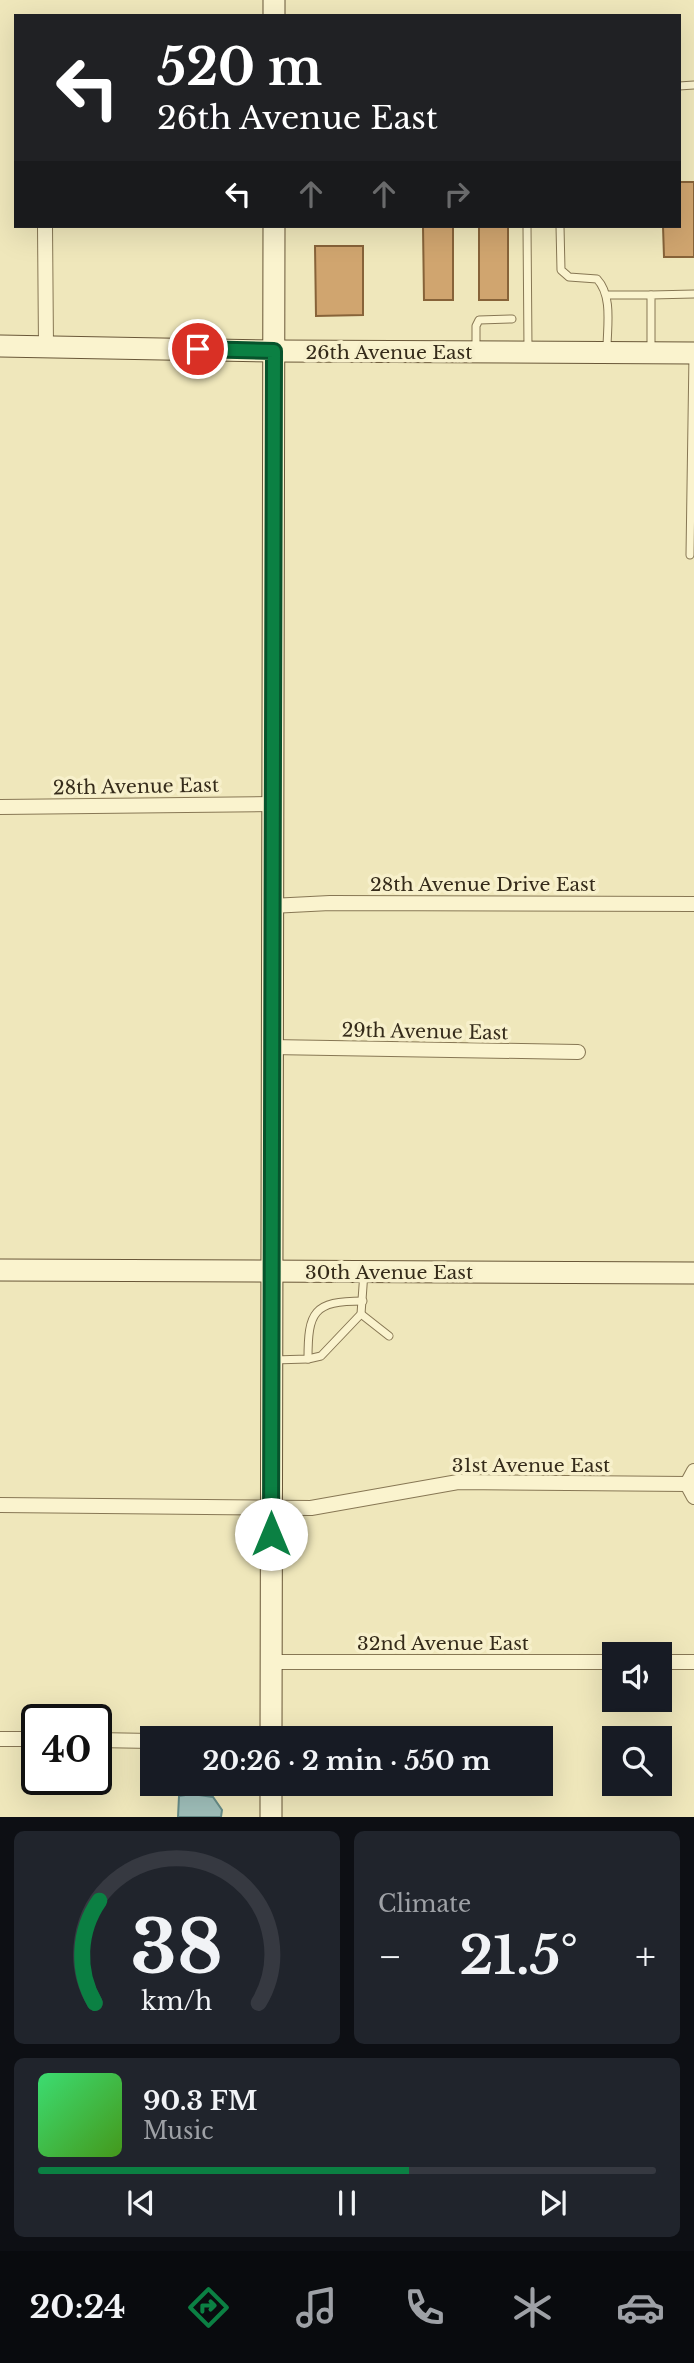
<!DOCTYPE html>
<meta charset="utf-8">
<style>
body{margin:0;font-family:"Libre Baskerville",serif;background:#20242c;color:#f1f3f6;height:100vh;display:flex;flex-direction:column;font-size:26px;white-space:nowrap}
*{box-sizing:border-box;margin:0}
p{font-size:23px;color:#9ea1a6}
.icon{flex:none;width:38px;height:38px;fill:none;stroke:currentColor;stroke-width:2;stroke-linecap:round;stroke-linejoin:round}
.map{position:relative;height:1817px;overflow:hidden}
.side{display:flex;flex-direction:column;gap:14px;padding:14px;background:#0d0f14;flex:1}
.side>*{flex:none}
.banner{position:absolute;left:14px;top:14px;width:667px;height:214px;border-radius:0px;box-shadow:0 7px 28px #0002;background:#202124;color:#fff;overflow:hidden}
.buttons{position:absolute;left:602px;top:1642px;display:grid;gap:14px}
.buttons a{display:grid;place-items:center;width:70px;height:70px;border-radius:0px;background:#171b24;box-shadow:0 7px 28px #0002;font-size:35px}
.speed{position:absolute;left:21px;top:1704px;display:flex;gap:14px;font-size:35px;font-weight:700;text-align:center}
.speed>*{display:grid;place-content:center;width:91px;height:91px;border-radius:50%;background:#171b24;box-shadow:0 7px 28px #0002;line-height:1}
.speed .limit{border:4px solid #111;border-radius:10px;background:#fff;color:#111}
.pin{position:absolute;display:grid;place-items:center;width:60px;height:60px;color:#fff;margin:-30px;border:4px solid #fff;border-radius:50%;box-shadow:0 2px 7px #0007}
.me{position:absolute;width:77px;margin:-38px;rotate:0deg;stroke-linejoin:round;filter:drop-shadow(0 0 5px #0008)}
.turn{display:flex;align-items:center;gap:24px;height:147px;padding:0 28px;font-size:32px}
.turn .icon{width:91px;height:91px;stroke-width:2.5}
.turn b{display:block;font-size:49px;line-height:60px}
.lanes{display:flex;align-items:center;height:66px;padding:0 28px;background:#0003;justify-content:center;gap:35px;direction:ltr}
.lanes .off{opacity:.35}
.big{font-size:52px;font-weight:800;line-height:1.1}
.side .card{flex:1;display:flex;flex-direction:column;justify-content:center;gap:10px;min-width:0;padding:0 24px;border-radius:10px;background:#20242c}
.side .dial{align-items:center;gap:0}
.dial svg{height:182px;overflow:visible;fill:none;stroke:#363941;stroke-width:7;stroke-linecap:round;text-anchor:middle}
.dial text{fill:#f1f3f6;stroke:none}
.song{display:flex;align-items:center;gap:21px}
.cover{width:84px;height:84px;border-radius:10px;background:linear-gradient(135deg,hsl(140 70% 55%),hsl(100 70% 35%))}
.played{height:7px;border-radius:4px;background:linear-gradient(90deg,#0b8043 60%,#363941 60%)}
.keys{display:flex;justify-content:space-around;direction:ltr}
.heat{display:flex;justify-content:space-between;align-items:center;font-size:38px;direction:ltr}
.side .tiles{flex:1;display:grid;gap:14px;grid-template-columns:1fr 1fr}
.card:last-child{grid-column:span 2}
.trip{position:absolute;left:140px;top:1726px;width:413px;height:70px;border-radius:0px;background:#171b24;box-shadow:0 7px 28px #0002;font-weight:800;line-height:70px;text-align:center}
.tabs{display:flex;height:112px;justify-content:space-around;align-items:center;background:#090b0e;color:#9ea1a6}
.tabs .icon{width:49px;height:49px}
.tabs .current{color:#0b8043}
.tabs b{font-size:32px;color:#f1f3f6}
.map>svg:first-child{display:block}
.water{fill:#a0c0bb;stroke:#678d89;stroke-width:2}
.building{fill:#d0a56f;stroke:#876339;stroke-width:2}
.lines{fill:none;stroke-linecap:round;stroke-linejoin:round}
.lane-casing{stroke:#877754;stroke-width:9}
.street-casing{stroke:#877754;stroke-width:16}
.secondary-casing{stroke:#695738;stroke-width:23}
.lane{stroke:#faf3ce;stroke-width:7}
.street{stroke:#faf3ce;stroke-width:14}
.secondary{stroke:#faf3ce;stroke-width:21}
.route-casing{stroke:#07532c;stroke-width:18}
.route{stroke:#0b8043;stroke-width:12}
.labels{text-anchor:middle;stroke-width:7;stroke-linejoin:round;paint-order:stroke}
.street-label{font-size:19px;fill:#352b1a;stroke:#f7f0cb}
</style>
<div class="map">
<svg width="694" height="1817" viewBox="0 0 694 1817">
<rect width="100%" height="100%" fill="#efe7bb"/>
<polygon class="water" points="192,1794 213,1797 222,1810 221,1817 178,1817 179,1796"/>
<g class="building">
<polygon points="679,182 694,182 694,257 664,257 663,226 679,226"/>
<polygon points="423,226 453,226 453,300 424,300"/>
<rect x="479" y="226" width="29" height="74"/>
<polygon points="315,246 363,246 363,315 316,316"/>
</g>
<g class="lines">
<g class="lane-casing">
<g id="lane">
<polyline points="679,86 694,85"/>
<polyline points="527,226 528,348"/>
<path d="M560 226 561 270 569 277 597 279C613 296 607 327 607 349"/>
<polyline points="607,295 651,295"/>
<polyline points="651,350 651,295 694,294"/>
<polyline points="476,351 476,326 479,320 512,319"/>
<polyline points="690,555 693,354"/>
<polyline points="361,1314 389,1336"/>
<path d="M308 1359C308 1312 313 1301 363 1301"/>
<polyline points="273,1360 308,1359 321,1356 361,1314 364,1272"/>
</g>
</g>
<g class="street-casing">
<g id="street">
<polyline points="45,226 46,346"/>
<polyline points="0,807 272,804"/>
<polyline points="271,906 330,903 694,904"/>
<polyline points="271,1047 578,1052"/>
<polyline points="694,1471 687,1484 694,1497"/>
<polyline points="0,1505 311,1508 458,1482 687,1484"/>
<polyline points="271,1662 614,1662"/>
<polyline points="660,1662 694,1662"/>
<polyline points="0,1739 37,1739"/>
<polyline points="96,1740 152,1741"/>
</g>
</g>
<g class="secondary-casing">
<g id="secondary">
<polyline points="274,16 274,0"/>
<polyline points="0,346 274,351 694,353"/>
<polyline points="0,1270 694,1273"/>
<polyline points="271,1738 274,226"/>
<polyline points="271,1817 271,1783"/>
</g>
</g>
<use href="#lane" class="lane"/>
<use href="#street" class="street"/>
<use href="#secondary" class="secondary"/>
</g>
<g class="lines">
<g class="route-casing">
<polyline id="route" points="198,349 274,351 271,1534"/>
</g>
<use href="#route" class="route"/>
</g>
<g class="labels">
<g class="street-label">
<text x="389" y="359">26th Avenue East</text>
<text transform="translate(136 786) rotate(-1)" y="7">28th Avenue East</text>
<text x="483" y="891">28th Avenue Drive East</text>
<text transform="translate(425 1031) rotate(1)" y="7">29th Avenue East</text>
<text x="389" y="1279">30th Avenue East</text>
<text x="531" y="1472">31st Avenue East</text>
<text x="443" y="1650">32nd Avenue East</text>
</g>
</g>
</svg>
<div class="buttons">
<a><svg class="icon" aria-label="sound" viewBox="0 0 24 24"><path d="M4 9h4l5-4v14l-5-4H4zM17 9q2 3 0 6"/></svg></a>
<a><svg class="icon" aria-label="search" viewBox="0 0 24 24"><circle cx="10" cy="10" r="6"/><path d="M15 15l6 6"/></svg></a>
</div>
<div class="speed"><div class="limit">40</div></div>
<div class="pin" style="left:198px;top:349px;background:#d93025"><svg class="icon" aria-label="arrive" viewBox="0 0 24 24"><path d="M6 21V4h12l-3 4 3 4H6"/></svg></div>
<svg class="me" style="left:271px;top:1534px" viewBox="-20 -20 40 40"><circle r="19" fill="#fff"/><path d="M0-13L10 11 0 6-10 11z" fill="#0b8043"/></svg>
<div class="trip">20:26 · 2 min · 550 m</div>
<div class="banner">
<div class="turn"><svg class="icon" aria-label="left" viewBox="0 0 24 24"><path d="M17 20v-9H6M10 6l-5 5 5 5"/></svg><div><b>520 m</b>26th Avenue East</div></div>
<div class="lanes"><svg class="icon" aria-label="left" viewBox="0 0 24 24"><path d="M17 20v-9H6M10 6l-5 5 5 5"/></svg><svg class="icon off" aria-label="ahead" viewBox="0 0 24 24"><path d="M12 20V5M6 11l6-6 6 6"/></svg><svg class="icon off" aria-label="ahead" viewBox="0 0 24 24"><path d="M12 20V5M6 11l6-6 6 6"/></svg><svg class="icon off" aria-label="right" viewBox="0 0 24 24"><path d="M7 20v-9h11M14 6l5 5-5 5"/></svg></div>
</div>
</div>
<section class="side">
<div class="tiles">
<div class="card dial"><svg viewBox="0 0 100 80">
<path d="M14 69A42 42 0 1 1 86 69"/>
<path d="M14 69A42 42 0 0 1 16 24" stroke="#0b8043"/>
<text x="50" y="56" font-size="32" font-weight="700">38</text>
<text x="50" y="72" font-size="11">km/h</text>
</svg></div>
<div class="card"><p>Climate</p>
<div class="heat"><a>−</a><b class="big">21.5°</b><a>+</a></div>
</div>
<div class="card">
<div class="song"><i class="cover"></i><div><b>90.3 FM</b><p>Music</p></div></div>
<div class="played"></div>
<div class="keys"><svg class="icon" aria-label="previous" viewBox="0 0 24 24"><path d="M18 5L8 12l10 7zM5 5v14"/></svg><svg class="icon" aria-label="pause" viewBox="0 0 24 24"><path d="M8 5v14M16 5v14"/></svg><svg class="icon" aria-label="next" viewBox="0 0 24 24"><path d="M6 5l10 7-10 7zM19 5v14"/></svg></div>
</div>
</div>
</section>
<nav class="tabs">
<b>20:24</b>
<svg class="icon current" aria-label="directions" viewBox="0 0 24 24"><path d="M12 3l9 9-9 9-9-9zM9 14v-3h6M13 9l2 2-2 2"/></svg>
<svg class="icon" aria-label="music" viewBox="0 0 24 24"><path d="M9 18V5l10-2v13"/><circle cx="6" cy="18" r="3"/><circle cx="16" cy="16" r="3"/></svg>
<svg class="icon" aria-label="phone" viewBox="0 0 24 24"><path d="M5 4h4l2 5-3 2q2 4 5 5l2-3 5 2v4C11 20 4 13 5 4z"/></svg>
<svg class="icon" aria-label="climate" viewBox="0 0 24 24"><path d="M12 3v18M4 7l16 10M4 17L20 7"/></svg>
<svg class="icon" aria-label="car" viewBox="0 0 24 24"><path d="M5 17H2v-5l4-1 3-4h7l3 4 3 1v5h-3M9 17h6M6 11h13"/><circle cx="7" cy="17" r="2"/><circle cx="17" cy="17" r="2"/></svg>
</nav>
